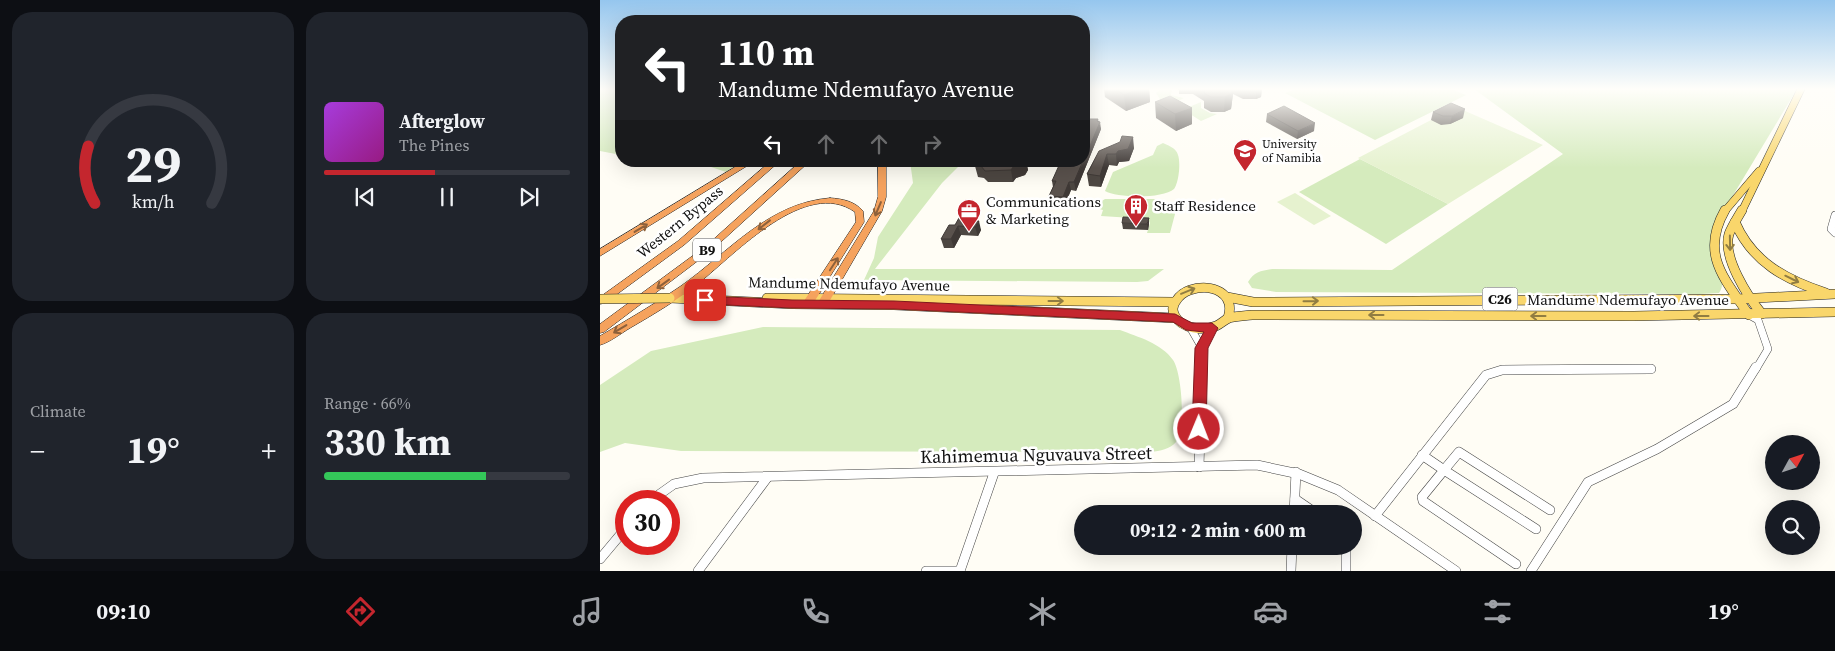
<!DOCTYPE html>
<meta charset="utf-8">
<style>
body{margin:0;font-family:"Source Serif 4",serif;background:#20242c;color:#f1f3f6;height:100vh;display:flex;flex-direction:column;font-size:19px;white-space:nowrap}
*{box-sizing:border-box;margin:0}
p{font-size:16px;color:#9ea1a6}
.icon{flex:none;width:28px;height:28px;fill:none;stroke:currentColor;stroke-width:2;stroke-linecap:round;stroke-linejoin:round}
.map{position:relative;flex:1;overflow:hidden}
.side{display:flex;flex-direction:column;gap:12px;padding:12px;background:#0d0f14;width:600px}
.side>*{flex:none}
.top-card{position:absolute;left:15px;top:15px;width:475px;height:152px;border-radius:20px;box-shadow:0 5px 20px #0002;background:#202124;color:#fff;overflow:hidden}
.needle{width:32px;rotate:50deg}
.buttons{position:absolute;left:1165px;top:435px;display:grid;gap:10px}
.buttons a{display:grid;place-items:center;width:55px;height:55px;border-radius:50%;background:#171b24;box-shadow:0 5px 20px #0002;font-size:25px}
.speed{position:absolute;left:15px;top:490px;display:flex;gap:10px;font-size:25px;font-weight:700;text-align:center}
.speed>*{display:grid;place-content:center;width:65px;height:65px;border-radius:50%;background:#171b24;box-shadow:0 5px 20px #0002;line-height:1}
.speed .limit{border:8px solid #d22;background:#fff;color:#111}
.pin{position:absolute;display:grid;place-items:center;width:42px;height:42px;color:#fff;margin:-21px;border-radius:10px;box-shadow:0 2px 8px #0006}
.me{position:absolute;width:55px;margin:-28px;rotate:1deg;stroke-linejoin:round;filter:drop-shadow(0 0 4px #0008)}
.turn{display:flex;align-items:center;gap:18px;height:105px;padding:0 20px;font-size:22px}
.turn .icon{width:65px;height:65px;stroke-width:2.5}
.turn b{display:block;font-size:35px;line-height:42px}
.lanes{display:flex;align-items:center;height:48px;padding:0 20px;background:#0003;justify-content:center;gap:25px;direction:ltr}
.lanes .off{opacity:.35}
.big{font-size:38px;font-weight:700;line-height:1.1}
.side .card{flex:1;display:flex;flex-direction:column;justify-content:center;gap:8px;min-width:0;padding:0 18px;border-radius:20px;background:#20242c}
.side .dial{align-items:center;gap:0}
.dial svg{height:130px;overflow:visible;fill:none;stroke:#363941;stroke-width:7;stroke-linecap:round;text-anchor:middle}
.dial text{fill:#f1f3f6;stroke:none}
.song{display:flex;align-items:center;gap:15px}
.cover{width:60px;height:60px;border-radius:8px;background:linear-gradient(135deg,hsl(280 70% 55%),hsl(310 70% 35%))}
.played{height:5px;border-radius:2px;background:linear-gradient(90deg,#c4262e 45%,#363941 45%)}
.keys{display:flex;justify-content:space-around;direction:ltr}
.heat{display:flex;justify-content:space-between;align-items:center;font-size:28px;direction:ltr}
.charge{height:8px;border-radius:4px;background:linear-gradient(90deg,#34c759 66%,#363941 0)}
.side .tiles{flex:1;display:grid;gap:12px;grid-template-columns:repeat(2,1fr)}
.trip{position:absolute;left:474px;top:505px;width:288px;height:50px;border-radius:25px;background:#171b24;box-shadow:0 5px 20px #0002;font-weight:700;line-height:50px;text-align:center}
.dock{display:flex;height:80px;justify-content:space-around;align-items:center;background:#090b0e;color:#9ea1a6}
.dock .icon{width:35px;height:35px}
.dock .on{color:#c4262e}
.dock b{font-size:22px;color:#f1f3f6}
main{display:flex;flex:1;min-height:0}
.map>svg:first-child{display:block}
.green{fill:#d5ebbd}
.pitch{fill:#e6f2cf}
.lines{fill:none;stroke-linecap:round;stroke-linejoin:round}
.minor-far1-casing{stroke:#444;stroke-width:8}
.minor-casing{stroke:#444;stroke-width:10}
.major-far1-casing{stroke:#222;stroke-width:8}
.major-casing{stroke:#222;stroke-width:10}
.highway-casing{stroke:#222;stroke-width:1}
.minor-far1{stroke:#fff;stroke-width:7}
.minor{stroke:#fff;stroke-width:9}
.major-far1{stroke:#f9d66b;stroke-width:7}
.major{stroke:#f9d66b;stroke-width:9}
.highway{fill:#f5a25d;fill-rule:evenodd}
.major-bridge-casing{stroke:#222;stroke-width:10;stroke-linecap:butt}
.major-bridge{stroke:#f9d66b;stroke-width:9}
.wall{fill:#4d4742}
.shaded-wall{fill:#3f3936}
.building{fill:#5a524d;stroke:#3f3936}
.oneway{stroke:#8e613b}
.oneway2{stroke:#917d42}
.route{fill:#c4262e;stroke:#7f191e}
.labels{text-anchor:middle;stroke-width:5;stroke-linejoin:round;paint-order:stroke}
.far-poi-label{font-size:12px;fill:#111;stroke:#fff;text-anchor:start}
.shield{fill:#fff;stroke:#585858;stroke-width:1}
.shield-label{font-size:14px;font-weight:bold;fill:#111}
.poi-label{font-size:15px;fill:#111;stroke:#fff;text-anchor:start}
.street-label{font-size:15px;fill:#111;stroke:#fff}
.near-street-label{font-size:18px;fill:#111;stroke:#fff}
</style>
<main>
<section class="side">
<div class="tiles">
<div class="card dial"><svg viewBox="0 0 100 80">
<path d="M14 69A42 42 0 1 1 86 69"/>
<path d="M14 69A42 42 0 0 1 10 34" stroke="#c4262e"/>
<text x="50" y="56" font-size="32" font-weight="700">29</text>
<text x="50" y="72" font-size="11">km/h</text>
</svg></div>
<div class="card">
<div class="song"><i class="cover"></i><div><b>Afterglow</b><p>The Pines</p></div></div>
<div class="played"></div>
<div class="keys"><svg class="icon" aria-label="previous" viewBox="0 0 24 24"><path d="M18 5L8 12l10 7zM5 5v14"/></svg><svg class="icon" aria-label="pause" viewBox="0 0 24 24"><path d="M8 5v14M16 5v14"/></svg><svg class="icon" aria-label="next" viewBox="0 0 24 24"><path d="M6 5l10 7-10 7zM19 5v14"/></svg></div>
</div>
<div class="card"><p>Climate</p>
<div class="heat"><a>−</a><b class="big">19°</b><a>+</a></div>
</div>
<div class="card"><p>Range · 66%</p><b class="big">330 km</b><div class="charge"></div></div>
</div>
</section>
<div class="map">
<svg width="1235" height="571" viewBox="0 0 1235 571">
<rect width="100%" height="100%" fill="#fffdf5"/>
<g class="green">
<polygon points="0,89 21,89 21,155 0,151"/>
<polygon points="561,89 572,90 571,95 584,98 578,101 589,107 601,102 601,108 610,113 617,114 601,121 568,100 560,99 556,93"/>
<polygon points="696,89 851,89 866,95 775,140 685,93"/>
<path d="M874 89H1197L1117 222C1111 242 1130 279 1119 293L1100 294 676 292 652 288 648 282C654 272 660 271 672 269L792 270 963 154Z"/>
<path d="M563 143C567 145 573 147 576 151 582 158 579 183 574 189 563 199 517 198 505 191L513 172 553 155 557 146Z"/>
<polygon points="760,159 848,204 786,244 699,192"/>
<polygon points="93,161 142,161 126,172"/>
<polygon points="310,161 364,161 342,183 275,269 564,269 548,281 537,282 264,280 274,258 278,237 313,183"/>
<polygon points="505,199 556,199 570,204 575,214 570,233 547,233 550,223 548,219 501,216 503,210 496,208 497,204"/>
<path d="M163 327 520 330C538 337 561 343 573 360 582 373 586 430 576 442 570 449 560 451 551 452L81 451 25 443 0 452V385L51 351Z"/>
</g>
<g class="pitch">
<polygon points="856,107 943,145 848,204 758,158"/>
<polygon points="695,193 731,216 714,225 677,202"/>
</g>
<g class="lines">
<g class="minor-far1-casing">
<g id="minor-far1">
<polyline points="1235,215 1231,229 1235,233"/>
<polyline points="1149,315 1158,320 1168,349 1156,369"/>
<polyline points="590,327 602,348"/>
<polyline points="601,369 602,348 612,328"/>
</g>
</g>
<g class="minor-casing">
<g id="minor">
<polyline points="822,455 844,470 822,497 823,501 916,564"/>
<polyline points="599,467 602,367"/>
<polyline points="695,499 717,514"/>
<polyline points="50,501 74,484 103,478 657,465 699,474 738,490 856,571"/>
<polyline points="694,514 696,472"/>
<polyline points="775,516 886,375 902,370 1051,369"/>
<polyline points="936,529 844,470 859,452 950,510"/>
<polyline points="746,546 746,571"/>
<polyline points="0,559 26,528"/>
<polyline points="98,571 167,478"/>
<polyline points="326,571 360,571"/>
<polyline points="360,571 394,473"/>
<polyline points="691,571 692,546"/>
<polyline points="931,571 988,482 1057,449 1133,404 1156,367"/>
</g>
</g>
<g class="major-far1-casing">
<g id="major-far1">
<polyline points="1125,211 1159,171"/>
<polyline points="1142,211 1201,89"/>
</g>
</g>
<g class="major-casing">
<g id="major">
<path d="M1125 210C1100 254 1124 278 1149 315"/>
<path d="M1142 210C1138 217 1132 226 1129 234 1122 257 1148 297 1162 314"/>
<path d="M1135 222C1152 262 1186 280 1226 293"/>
<polyline points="627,297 653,302 1138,299 1235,294"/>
<polyline points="70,298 192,304 294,305 575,318"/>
<polyline points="167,298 574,302"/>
<path d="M628 318C636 293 612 283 590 290 584 292 579 296 576 301 572 306 572 311 575 316 582 329 603 331 616 326 621 324 624 320 629 318 636 316 644 316 652 315L1034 316 1235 312"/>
</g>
</g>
<g class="highway-casing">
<g id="highway">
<polygon points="145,161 155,161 0,256 0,249"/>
<polygon points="171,161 180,161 84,245 5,303 0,304 0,297 78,241"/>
<polygon points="201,161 210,161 112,250 4,332 0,333 0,324 106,246"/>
<polygon points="278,161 286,161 286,197 282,211 226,307 218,307 217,304 274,211 278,197"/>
<path d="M230 198C243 199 254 201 263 211L264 222 211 307H203L202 304 256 222 255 212C206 177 135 254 100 282 78 300 54 314 30 328 20 334 10 342 0 345V336C27 320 55 304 81 286 129 252 168 203 230 198Z"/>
</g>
</g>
<use href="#minor-far1" class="minor-far1"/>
<use href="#minor" class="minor"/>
<use href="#major-far1" class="major-far1"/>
<use href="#major" class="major"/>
<use href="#highway" class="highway"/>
<g class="major-bridge-casing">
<polyline id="major-bridge" points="0,299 70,298"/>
</g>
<use href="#major-bridge" class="major-bridge"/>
</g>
<g class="wall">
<polygon points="504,88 549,88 550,102 526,111 505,97"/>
<polygon points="576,88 662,88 661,97 656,99 643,99 633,94 631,109 624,112 611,112 604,108 604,101 593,94 579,94 579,90"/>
<polygon points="555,102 592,108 592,124 576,131 556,118"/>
<polygon points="486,109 487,119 498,122 501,129 476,191 471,190 465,205 451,205 449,196 453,187 452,181 484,161"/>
<polygon points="833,112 863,118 850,124 841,125 831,120"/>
<polygon points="667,114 714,131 697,139 666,122"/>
<polygon points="534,148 529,161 519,162 517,166 509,165 501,187 489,186 487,174 499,151"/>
<polygon points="377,161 426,161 428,170 425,175 416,178 413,182 388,182 384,178 378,177 375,166 377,163"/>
<polygon points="375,209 378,218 376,221 381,230 378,236 361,235 354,248 344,248 341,239 355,225"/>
<polygon points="522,223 549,224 548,230 523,229"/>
</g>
<g class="shaded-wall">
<polygon points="543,88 549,88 550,102 526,111 524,95"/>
<polygon points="632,88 633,88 633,94 631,109 624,112 625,97"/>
<polygon points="656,88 662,88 661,97 656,99"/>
<polygon points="592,108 592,124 576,131 575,114"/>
<polygon points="486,109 487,120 484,125 484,112"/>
<polygon points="865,109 863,118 850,124 852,116"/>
<polygon points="498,119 499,125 500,122 501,129 476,191 474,182 484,161"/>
<polygon points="715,123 714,131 697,139 698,131"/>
<polygon points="533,137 534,148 529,161 519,162 517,166 516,154 518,151"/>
<polygon points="507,154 509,165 501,187 500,176"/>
<polygon points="424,161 426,161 428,170 425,175 416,178 413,182 411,170 413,167"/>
<polygon points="469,182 471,190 465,205 463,197"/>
<polygon points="375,209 378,218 373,227 369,221"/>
<polygon points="549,218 549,224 548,230 547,224"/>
<polygon points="379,221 381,230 378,236 375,227"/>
<polygon points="358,226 361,235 354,248 351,239"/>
</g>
<g class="building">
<polygon points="514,88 543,88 524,95"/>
<polygon points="605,88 632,88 631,94 625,97 611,97 604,93"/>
<polygon points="570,96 592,108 575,114 555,102"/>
<polygon points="851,103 865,109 852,116 843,116 833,112"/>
<polygon points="684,106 715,123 698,131 667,114"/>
<polygon points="486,119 498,119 497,121 500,122 484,160 484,123"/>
<polygon points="522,136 533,137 528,149 518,151 516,154 507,154 500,176 487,174 499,151 520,142"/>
<polygon points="378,161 424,161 423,163 413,167 411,170 385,171 381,166 375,166"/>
<polygon points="461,161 483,161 474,182 469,182 463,197 449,196 456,181 452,181"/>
<polygon points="364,209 375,209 369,221 379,221 375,227 358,226 351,239 341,239 349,225 355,225"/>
<polygon points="523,217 549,218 547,224 522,223"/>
</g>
<defs><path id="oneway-shaft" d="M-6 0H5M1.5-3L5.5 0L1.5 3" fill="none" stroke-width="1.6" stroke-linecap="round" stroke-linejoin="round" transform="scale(1.25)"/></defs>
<g class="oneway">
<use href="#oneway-shaft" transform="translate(278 209) rotate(113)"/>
<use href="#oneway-shaft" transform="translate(164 225) rotate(142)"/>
<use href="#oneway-shaft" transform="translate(41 228) rotate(-31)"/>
<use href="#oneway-shaft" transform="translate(234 264) rotate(-57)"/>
<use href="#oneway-shaft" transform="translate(63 284) rotate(144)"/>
<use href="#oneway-shaft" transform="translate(20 329) rotate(149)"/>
</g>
<g class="oneway2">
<use href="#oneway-shaft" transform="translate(1130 243) rotate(89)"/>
<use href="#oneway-shaft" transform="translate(1192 279) rotate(26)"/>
<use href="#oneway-shaft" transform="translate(588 291) rotate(-22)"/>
<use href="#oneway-shaft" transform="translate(456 301)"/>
<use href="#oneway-shaft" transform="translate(711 301) rotate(-1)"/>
<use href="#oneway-shaft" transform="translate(776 315) rotate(-180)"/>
<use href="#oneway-shaft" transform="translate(938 316) rotate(-180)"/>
<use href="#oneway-shaft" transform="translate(1101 316) rotate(180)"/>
</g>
<linearGradient id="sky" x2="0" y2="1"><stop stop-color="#95c6ee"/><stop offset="0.53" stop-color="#fffefa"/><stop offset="1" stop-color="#fffefa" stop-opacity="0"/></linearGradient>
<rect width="1235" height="168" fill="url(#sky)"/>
<polygon class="route" points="105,296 192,300 294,301 575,314 592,323 612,323 618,328 608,348 606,429 604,433 594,433 592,429 595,348 604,332 586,330 573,322 294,309 192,308 105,304 99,300"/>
<defs>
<g id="university-pin" transform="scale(1.25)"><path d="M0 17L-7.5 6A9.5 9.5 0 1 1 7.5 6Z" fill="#c4262e" stroke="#fff"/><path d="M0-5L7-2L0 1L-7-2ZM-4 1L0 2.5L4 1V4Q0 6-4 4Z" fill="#fff"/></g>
<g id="building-pin" transform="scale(1.25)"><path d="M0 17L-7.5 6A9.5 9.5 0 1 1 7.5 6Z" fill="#c4262e" stroke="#fff"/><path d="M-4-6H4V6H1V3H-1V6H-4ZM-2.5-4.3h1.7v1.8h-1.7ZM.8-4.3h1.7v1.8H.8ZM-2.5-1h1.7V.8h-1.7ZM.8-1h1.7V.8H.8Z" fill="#fff"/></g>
<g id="office-pin" transform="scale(1.25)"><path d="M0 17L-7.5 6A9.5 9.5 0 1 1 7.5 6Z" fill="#c4262e" stroke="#fff"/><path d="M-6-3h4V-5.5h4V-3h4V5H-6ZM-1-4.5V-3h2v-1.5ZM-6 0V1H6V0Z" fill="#fff"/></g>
</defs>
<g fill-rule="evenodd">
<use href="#university-pin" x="645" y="151"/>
<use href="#building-pin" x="536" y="206"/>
<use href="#office-pin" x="369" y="211"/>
</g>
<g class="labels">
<g class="far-poi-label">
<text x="662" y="148">University<tspan x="662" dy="14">of Namibia</tspan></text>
</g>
<g class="shield">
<rect x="93" y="238.5" width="28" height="23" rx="4"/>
<rect x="882.5" y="287.5" width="35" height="23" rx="4"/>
</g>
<g class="shield-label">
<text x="107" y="255">B9</text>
<text x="900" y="304">C26</text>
</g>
<g class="poi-label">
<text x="386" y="207">Communications<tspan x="386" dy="17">&amp; Marketing</tspan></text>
<text x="554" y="211">Staff Residence</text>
</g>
<g class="street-label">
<text transform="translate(80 222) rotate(-39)" y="5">Western Bypass</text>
<text transform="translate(249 284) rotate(1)" y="5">Mandume Ndemufayo Avenue</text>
<text x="1028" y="305">Mandume Ndemufayo Avenue</text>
</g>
<g class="near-street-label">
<text transform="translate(436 455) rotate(-1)" y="6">Kahimemua Nguvauva Street</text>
</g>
</g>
</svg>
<div class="buttons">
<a><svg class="needle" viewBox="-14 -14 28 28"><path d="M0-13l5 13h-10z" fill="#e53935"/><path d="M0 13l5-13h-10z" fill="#9ea1a6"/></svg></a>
<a><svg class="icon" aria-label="search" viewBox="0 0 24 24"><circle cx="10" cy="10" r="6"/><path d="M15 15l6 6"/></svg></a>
</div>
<div class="speed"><div class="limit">30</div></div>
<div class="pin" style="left:105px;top:300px;background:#d93025"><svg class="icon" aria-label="arrive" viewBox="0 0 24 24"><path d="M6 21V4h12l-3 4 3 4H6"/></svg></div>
<svg class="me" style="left:599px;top:429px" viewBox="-20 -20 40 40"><circle r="17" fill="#c4262e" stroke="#fff" stroke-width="3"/><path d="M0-11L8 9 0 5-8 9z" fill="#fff"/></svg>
<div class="trip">09:12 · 2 min · 600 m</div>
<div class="top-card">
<div class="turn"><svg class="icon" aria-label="left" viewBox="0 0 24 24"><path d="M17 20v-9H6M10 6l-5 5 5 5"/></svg><div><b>110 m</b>Mandume Ndemufayo Avenue</div></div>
<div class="lanes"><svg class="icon" aria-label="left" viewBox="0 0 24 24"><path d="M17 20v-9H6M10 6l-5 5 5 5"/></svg><svg class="icon off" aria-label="ahead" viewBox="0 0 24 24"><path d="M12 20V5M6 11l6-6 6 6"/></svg><svg class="icon off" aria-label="ahead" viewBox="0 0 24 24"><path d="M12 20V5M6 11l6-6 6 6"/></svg><svg class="icon off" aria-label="right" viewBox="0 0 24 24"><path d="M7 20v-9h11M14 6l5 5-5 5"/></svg></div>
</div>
</div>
</main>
<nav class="dock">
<b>09:10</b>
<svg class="icon on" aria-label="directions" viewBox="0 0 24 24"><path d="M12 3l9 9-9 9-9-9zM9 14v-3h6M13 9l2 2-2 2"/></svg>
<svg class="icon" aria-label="music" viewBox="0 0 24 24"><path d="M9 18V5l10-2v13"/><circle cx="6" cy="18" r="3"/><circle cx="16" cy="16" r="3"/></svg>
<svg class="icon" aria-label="phone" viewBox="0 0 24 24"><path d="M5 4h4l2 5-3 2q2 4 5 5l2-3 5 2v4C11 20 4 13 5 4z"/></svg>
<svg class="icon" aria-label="climate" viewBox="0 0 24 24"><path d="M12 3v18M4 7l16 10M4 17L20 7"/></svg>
<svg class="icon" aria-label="car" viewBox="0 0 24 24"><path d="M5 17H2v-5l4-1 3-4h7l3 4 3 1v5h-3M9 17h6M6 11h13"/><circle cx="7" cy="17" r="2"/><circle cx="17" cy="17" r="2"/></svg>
<svg class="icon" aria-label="filters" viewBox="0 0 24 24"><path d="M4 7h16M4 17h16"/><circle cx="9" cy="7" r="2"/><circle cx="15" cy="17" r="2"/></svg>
<b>19°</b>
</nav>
